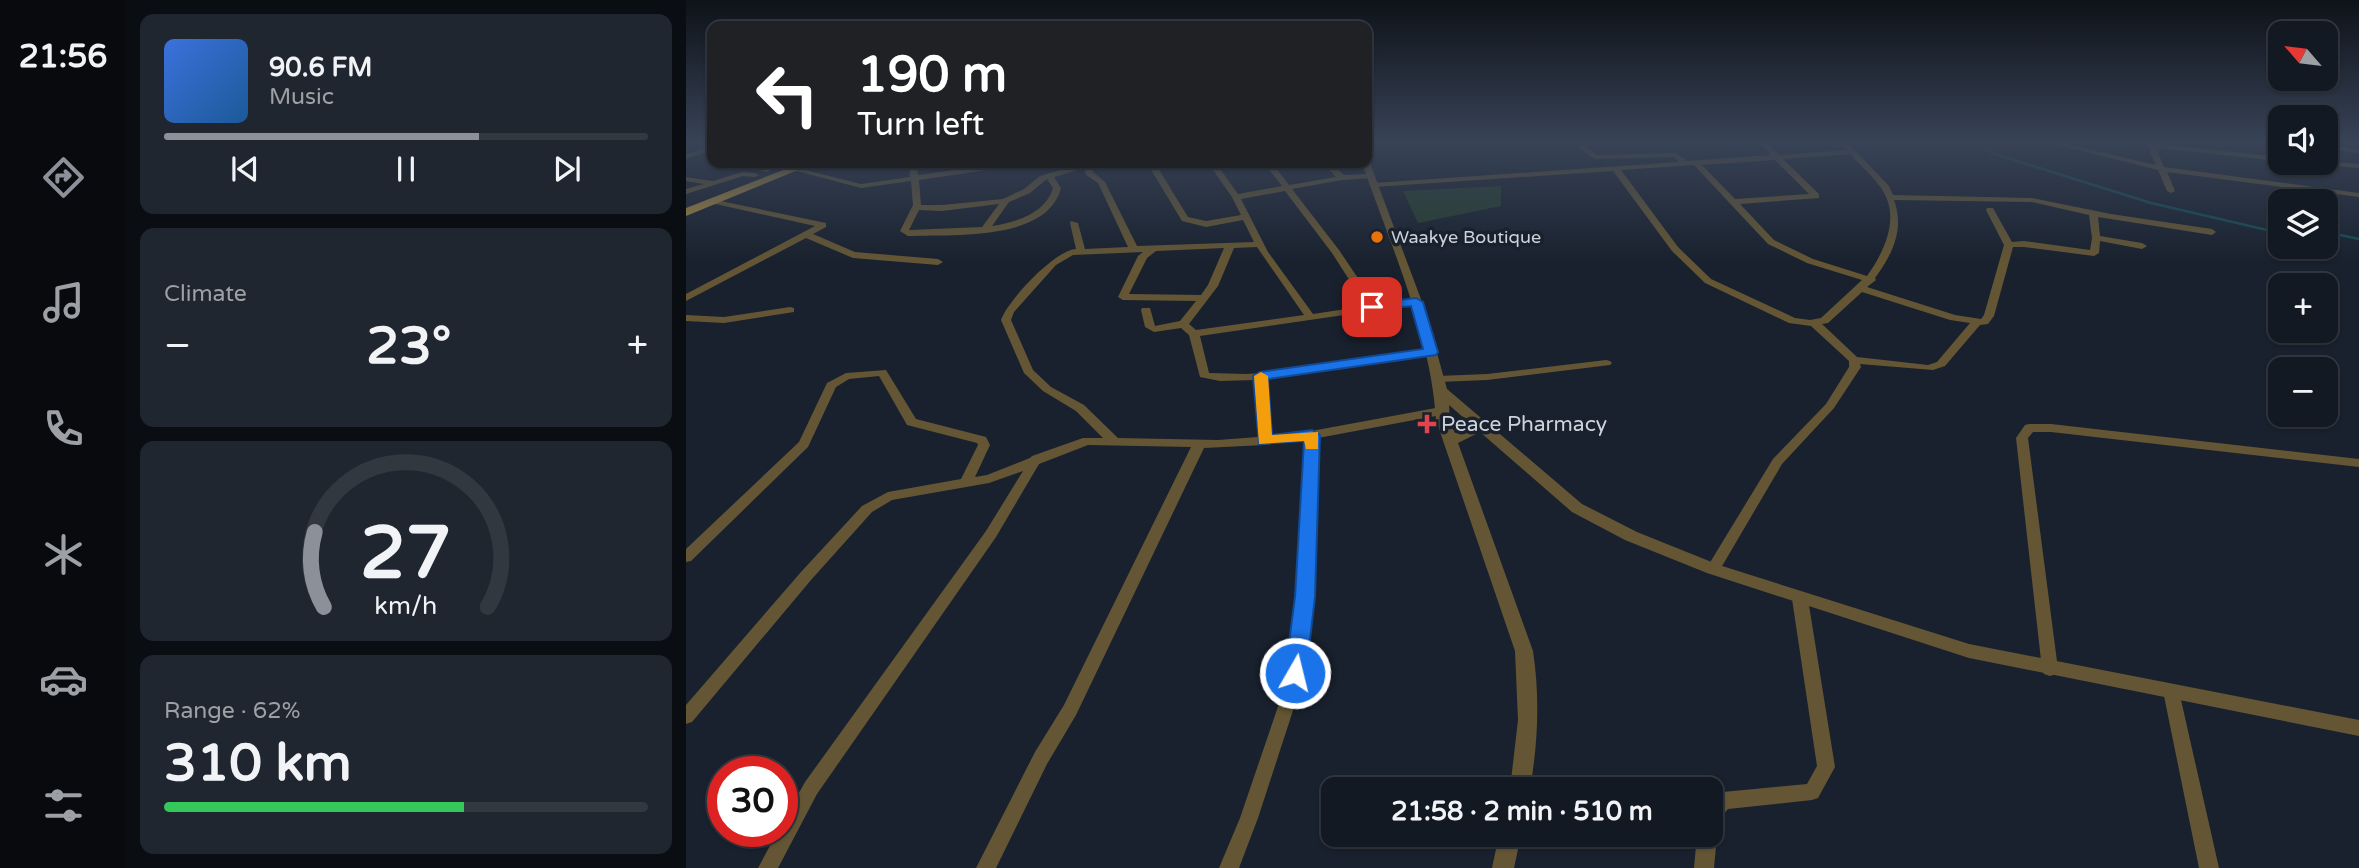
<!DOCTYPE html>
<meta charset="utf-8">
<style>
body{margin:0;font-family:"Varela Round",sans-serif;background:#20262f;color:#f1f3f6;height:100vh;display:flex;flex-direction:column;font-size:26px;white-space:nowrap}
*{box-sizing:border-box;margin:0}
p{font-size:23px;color:#9da0a5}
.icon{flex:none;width:38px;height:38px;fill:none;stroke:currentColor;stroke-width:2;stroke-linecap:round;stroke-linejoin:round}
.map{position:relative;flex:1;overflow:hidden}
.details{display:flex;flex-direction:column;gap:14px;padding:14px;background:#0a0e13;width:560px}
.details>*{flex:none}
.banner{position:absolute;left:21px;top:21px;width:665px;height:147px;border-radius:14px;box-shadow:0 2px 5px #0004,0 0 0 2px #323840;background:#202124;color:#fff;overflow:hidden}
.needle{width:46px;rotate:298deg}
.tools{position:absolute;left:1582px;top:21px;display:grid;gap:14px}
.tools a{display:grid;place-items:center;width:70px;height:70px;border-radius:14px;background:#131922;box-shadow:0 2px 5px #0004,0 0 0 2px #323840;font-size:35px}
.speed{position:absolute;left:21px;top:756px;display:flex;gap:14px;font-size:35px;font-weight:700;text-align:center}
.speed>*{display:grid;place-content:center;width:91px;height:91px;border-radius:50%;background:#131922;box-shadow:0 2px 5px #0004,0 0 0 2px #323840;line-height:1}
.speed .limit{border:10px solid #d22;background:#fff;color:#111}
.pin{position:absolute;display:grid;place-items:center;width:60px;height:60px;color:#fff;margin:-30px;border-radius:14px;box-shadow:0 4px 10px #0006}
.me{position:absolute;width:77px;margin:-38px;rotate:8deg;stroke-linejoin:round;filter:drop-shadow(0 0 5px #0008)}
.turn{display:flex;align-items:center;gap:24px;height:147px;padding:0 35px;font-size:32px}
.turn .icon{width:91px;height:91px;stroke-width:2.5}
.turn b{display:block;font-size:49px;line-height:60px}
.big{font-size:52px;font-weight:800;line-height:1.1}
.details .widget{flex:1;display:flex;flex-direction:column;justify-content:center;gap:10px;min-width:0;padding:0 24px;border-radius:14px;background:#20262f}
.details .dial{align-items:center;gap:0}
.dial svg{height:182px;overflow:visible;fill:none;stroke:#323840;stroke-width:7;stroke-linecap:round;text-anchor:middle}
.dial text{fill:#f1f3f6;stroke:none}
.song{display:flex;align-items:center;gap:21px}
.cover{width:84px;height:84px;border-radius:10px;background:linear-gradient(135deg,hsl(220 70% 55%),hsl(210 70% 35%))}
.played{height:7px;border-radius:4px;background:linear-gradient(90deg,#8c9099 65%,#323840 65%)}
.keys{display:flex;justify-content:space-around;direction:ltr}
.heat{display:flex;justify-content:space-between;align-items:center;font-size:38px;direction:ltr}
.charge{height:10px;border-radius:5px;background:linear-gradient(90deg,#34c759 62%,#323840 0)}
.trip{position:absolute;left:635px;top:777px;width:402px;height:70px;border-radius:14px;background:#131922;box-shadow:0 2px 5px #0004,0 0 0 2px #323840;font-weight:800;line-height:70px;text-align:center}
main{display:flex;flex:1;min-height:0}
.tab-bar{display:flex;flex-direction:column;width:126px;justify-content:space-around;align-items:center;background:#080a0e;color:#9da0a5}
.tab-bar .icon{width:49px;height:49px}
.tab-bar .current{color:#8c9099}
.tab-bar b{font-size:32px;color:#f1f3f6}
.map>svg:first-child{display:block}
.green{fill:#263e2d}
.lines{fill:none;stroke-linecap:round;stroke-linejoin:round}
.stream{stroke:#144d55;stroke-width:2.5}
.minor{fill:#645634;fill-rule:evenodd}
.tertiary{fill:#645634;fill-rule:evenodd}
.primary{fill:#a7893e;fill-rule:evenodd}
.route{fill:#1a73e8;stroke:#114b97;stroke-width:2}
.slow{fill:#f59e0b}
.food-dot{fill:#e8710a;stroke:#19212e;stroke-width:2.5}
.health-dot{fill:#e0444e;stroke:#19212e;stroke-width:2.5}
.labels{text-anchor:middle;stroke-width:7;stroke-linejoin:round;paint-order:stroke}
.far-poi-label{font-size:18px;fill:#ced3db;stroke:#19212e;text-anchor:start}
.poi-label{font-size:21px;fill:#ced3db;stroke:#19212e;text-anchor:start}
</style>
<main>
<nav class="tab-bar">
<b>21:56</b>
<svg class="icon current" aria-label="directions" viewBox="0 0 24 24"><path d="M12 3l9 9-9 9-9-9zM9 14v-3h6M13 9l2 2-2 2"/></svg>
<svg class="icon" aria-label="music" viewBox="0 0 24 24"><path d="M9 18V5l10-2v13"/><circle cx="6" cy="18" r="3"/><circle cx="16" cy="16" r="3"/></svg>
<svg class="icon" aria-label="phone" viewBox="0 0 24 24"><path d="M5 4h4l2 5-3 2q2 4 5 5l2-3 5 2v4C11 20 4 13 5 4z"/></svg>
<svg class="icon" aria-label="climate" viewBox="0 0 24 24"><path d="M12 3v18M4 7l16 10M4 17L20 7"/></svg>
<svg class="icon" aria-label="car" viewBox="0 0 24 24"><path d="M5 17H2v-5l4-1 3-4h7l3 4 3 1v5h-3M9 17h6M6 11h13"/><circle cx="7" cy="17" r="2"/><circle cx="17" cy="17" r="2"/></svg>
<svg class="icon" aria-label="filters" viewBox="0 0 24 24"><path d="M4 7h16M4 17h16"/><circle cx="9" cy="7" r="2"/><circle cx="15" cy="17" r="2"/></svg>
</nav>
<section class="details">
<div class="widget">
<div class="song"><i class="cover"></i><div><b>90.6 FM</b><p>Music</p></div></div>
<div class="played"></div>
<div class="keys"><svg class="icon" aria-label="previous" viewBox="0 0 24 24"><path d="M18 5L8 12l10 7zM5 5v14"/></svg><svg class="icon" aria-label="pause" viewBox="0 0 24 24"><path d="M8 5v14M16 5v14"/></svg><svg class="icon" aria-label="next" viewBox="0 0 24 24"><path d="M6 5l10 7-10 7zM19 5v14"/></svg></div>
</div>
<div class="widget"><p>Climate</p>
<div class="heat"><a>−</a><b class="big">23°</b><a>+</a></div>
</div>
<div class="widget dial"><svg viewBox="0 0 100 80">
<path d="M14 69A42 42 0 1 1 86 69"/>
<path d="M14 69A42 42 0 0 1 10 36" stroke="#8c9099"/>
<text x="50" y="56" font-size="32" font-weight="700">27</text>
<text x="50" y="72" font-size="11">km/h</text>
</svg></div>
<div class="widget"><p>Range · 62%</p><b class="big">310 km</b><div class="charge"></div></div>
</section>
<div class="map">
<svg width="1673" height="868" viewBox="0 0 1673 868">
<rect width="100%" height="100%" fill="#19212e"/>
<polygon class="green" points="815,186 815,206 732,223 717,191"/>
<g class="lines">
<g class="stream">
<polyline points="1284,141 1306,153 1465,203 1594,233"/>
<polyline points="1640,232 1673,239"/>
</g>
<g class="minor">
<polygon points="718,141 754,141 742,145"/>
<path d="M1072 141H1079L1093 155 1161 150 1152 141H1160L1203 186 1207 195 1346 198 1425 214 1526 229 1530 232 1526 235 1412 217 1414 236 1456 243 1461 246 1456 249 1414 241 1413 253 1408 256 1338 247H1327L1308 316 1302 324 1294 325 1259 366 1247 370 1174 364 1175 367 1148 408 1096 464 1032 573 1027 574 1022 573 1020 569 1087 459 1140 404 1163 367V361L1125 326 1103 323 1019 283 986 251 927 171 688 187 684 185 688 183 993 162 988 157 909 159 894 149 893 147 897 145 911 155 990 153 1001 161 1085 155ZM1164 154C1174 165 1187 176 1195 188 1215 216 1199 251 1181 276L1127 259 1088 240 1054 204 1133 198V194L1097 159ZM1089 160 1123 194 1049 199 1016 165ZM1008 165 1082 244 1121 263 1176 280 1135 318 1124 320 1109 318 1025 279 992 247 935 170ZM1208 200 1346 202 1403 215 1406 238 1404 250 1338 241 1326 242 1307 208H1301L1300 210 1318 245 1298 315 1295 319 1269 315 1181 287 1190 280 1189 278C1206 255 1219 229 1208 200ZM1176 292 1264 320 1284 323 1251 362 1242 365 1171 357 1136 324 1142 323Z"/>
<polygon points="1233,141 1241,141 1242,142 1238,144"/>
<polygon points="1356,141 1368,141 1470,165 1461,145 1462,143 1594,157 1594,161 1470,148 1478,167 1673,193 1673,197 1481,172 1489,191 1485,193 1481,191 1472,170"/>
<polygon points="1586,141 1594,141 1594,143 1587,143"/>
<polygon points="1640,145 1673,149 1673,153 1640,149"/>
<polygon points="26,146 26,150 0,159 0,154"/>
<polygon points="1640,161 1673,164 1673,168 1638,165 1634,163 1640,163"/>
<polygon points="47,163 60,163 85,170 81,172"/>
<path d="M223 163H231L232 175 322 163H340L336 165 233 180 235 205H256L317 199 338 189 354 176 397 163H405L407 172 419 182 451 246 568 242 557 220 520 227 496 221 461 163H469L502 217 520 221 555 215 546 197 522 163H530L552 194 596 186 578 163H586L603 185 650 177 637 163H645L658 175 685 174 689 176 685 178 656 180 606 189 653 250 690 305 730 299 734 300V304L514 336 523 373 560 374 592 372 745 349 750 352 745 355 580 379 584 437 604 435 755 407 761 411 755 415 632 438 626 597 615 686 572 818 553 868H533L554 818 599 686 612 597 620 440 578 445 518 448 390 715 361 764 310 868H290L349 752 378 705 505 447 402 445 353 464 310 537 131 794 92 868H72L92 831H96V823L119 782 300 531 337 471 303 483 206 500 186 512 125 580 6 722 0 724V705L115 572 176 506 202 492 275 479 292 445 291 443 221 425 193 376 163 379 150 387 122 447 5 561 0 562V549L113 442 141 383 160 373 200 370 230 419 300 437 304 445 289 477 301 475 344 458 346 456 397 438H417L390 411 357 391 338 373 315 320C322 300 369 250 390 249L384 223 385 221 392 223 399 249 442 247 412 183 400 175 398 168 368 177 375 188C361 242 266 234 222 236L214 231 227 205 225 181 175 188 103 169 107 167 175 184 224 177ZM361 179 367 188C359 214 330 222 306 226L323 202 344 193ZM599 191 646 253 680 306 627 314 582 252 555 199ZM313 204 296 227 223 230 233 210 256 211ZM571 247 618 315 510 330 503 324 532 286 548 248ZM538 248 522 285 515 295 443 294 461 258 470 251ZM457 252 452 256 432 297 437 300 510 301 494 321 469 326 464 308H456L455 310 459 327 468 332 495 328 503 335 514 377 534 381 569 380 572 437 532 440 432 438 398 405 365 387 347 370 325 320 328 312 370 265 387 255Z"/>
<polygon points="56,172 69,173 73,175 69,177 57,176 0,194 0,189 18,184 0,181 0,177 27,181"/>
<polygon points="25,199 140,223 140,227 127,234 169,252 252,259 257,262 252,265 167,258 120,238 0,301 0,294 129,226 25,203"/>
<polygon points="104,307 108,308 108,312 38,323 0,321 0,315 38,317"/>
<polygon points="920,360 924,361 926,363 924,365 801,380 752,382 746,379 752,376 801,374"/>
<polygon points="1343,424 1365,424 1673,459 1673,467 1365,432 1347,432 1342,438 1372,669 1370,674 1364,676 1358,674 1356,669 1330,438 1339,425"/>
<polygon points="1114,593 1119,595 1122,599 1149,767 1132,798 1126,800 1042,809 1033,819 1026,822 1026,800 1030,795 1037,792 1121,784 1131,766 1106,599 1109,595"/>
<polygon points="1485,684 1491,686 1493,691 1533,868 1513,868 1477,691 1479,686"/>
<polygon points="1026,828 1031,835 1028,868 1008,868 1011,835 1026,835"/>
</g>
<g class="tertiary">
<path d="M681 161 684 163 739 310 761 389 896 504 951 532 1033 565 1283 644 1673 720V736L1283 658 1021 573 939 540 886 512 794 432 772 443 847 651C854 697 852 743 844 789H824L832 720 829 651 750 420C745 334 704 244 676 163H681ZM763 405 786 425 769 433 764 420Z"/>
<polygon points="813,835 835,835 828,868 806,868"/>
</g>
<polygon class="primary" points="115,163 129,163 0,216 0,208"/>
</g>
<linearGradient id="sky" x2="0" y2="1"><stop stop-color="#0e1219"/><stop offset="0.54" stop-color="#384357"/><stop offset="1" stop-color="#384357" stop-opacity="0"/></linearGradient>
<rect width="1673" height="262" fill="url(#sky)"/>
<polygon class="route" points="730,298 737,302 752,352 750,355 582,379 586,435 626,430 634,435 629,597 620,673 617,679 609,681 602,679 599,673 609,597 618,441 573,444 567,376 574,372 737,349 725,306 686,311 679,307 686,303"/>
<polygon class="slow" points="575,372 582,376 586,435 632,432 632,449 620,449 618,441 573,444 568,376"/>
<circle class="food-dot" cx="691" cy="237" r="7"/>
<path class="health-dot" d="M737.5 413.5h7v7h7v7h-7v7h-7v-7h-7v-7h7z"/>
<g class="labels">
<g class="far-poi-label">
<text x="705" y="243">Waakye Boutique</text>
</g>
<g class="poi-label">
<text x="755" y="431">Peace Pharmacy</text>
</g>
</g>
</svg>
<div class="tools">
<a><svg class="needle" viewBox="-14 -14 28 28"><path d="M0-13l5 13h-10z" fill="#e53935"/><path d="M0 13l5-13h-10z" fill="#9da0a5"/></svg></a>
<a><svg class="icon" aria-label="sound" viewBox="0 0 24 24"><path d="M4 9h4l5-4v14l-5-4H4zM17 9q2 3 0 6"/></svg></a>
<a><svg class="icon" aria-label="layers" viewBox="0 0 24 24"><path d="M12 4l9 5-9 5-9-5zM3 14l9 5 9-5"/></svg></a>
<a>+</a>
<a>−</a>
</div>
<div class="speed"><div class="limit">30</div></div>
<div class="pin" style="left:686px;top:307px;background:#d93025"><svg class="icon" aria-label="arrive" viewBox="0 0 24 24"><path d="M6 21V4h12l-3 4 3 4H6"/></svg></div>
<svg class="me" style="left:609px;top:673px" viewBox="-20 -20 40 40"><circle r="17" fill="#1a73e8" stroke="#fff" stroke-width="3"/><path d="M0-11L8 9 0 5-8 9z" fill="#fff"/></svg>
<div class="trip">21:58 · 2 min · 510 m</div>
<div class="banner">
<div class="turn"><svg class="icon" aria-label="left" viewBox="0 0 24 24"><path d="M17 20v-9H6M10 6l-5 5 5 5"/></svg><div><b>190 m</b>Turn left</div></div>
</div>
</div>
</main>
